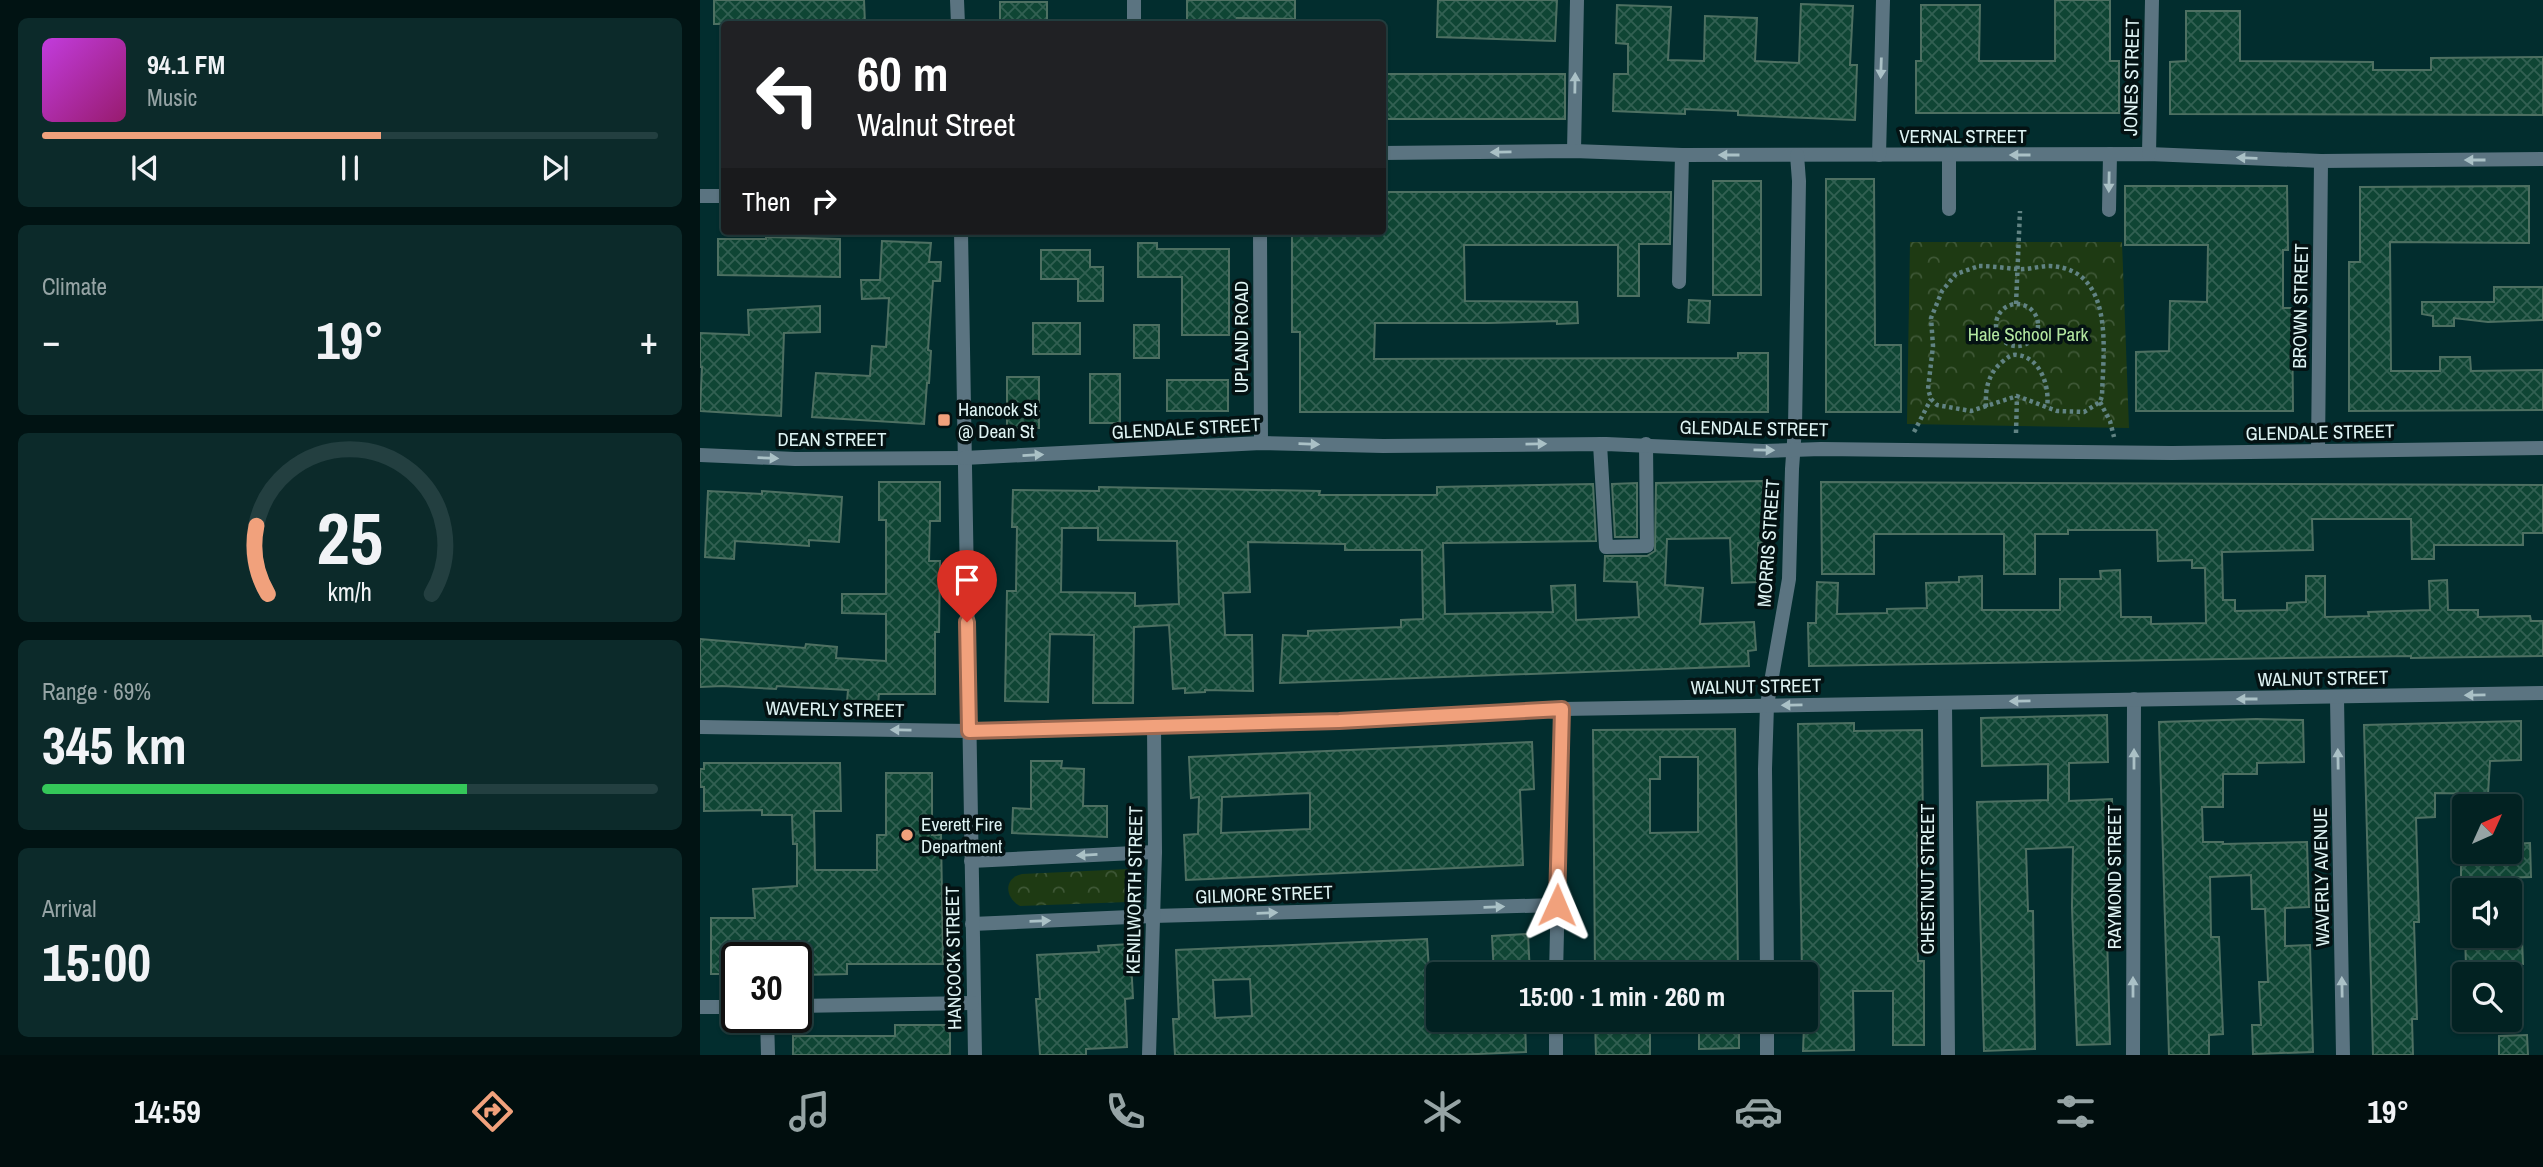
<!DOCTYPE html>
<meta charset="utf-8">
<style>
body{margin:0;font-family:"Archivo Narrow",sans-serif;background:#0c2a2a;color:#f1f3f6;height:100vh;display:flex;flex-direction:column;font-size:26px;white-space:nowrap}
*{box-sizing:border-box;margin:0}
p{font-size:23px;color:#96a4a5}
.icon{flex:none;width:38px;height:38px;fill:none;stroke:currentColor;stroke-width:2;stroke-linecap:round;stroke-linejoin:round}
.map{position:relative;flex:1;overflow:hidden}
.drawer{display:flex;flex-direction:column;gap:18px;padding:18px;background:#011313;width:700px}
.drawer>*{flex:none}
.top-card{position:absolute;left:21px;top:21px;width:665px;height:214px;border-radius:7px;box-shadow:0 2px 5px #0004,0 0 0 2px #233f40;background:#202124;color:#fff;overflow:hidden}
.needle{width:46px;rotate:45deg}
.controls{position:absolute;left:1752px;top:794px;display:grid;gap:14px}
.controls a{display:grid;place-items:center;width:70px;height:70px;border-radius:7px;background:#022222;box-shadow:0 2px 5px #0004,0 0 0 2px #233f40;font-size:35px}
.speed{position:absolute;left:21px;top:942px;display:flex;gap:14px;font-size:35px;font-weight:700;text-align:center}
.speed>*{display:grid;place-content:center;width:91px;height:91px;border-radius:50%;background:#022222;box-shadow:0 2px 5px #0004,0 0 0 2px #233f40;line-height:1}
.speed .limit{border:4px solid #111;border-radius:10px;background:#fff;color:#111}
.pin{position:absolute;display:grid;place-items:center;width:60px;height:60px;color:#fff;margin:-72px -30px;border-radius:50% 50% 50% 0;rotate:-45deg;box-shadow:0 0 7px #0007}
.pin .icon{rotate:45deg}
.me{position:absolute;width:77px;margin:-38px;rotate:1deg;stroke-linejoin:round;filter:drop-shadow(0 0 5px #0008)}
.turn{display:flex;align-items:center;gap:24px;height:147px;padding:0 21px;font-size:32px}
.turn .icon{width:91px;height:91px;stroke-width:2.5}
.turn b{display:block;font-size:49px;line-height:60px}
.then{display:flex;align-items:center;height:66px;padding:0 21px;background:#0003;gap:14px;font-size:26px}
.big{font-size:52px;font-weight:800;line-height:1.1}
.drawer .card{flex:1;display:flex;flex-direction:column;justify-content:center;gap:10px;min-width:0;padding:0 24px;border-radius:10px;background:#0c2a2a}
.drawer .dial{align-items:center;gap:0}
.dial svg{height:182px;overflow:visible;fill:none;stroke:#233f40;stroke-width:7;stroke-linecap:round;text-anchor:middle}
.dial text{fill:#f1f3f6;stroke:none}
.song{display:flex;align-items:center;gap:21px}
.cover{width:84px;height:84px;border-radius:10px;background:linear-gradient(135deg,hsl(290 70% 55%),hsl(320 70% 35%))}
.played{height:7px;border-radius:4px;background:linear-gradient(90deg,#f1a17c 55%,#233f40 55%)}
.keys{display:flex;justify-content:space-around;direction:ltr}
.heat{display:flex;justify-content:space-between;align-items:center;font-size:38px;direction:ltr}
.charge{height:10px;border-radius:5px;background:linear-gradient(90deg,#34c759 69%,#233f40 0)}
.trip{position:absolute;left:726px;top:962px;width:392px;height:70px;border-radius:7px;background:#022222;box-shadow:0 2px 5px #0004,0 0 0 2px #233f40;font-weight:800;line-height:70px;text-align:center}
.menu{display:flex;height:112px;justify-content:space-around;align-items:center;background:#010e0e;color:#96a4a5}
.menu .icon{width:49px;height:49px}
.menu .on{color:#f1a17c}
.menu b{font-size:32px;color:#f1f3f6}
main{display:flex;flex:1;min-height:0}
.map>svg:first-child{display:block}
.forest{fill:url(#forest-crowns)}
.building{fill:url(#building-cross-hatch);stroke:#4e7062;stroke-width:2;fill-rule:evenodd}
.lines{fill:none;stroke-linecap:round;stroke-linejoin:round}
.path{stroke:#618383;stroke-width:4.5;stroke-dasharray:3.5 3.5;stroke-linecap:butt}
.service{stroke:#5b7481;stroke-width:14}
.minor{stroke:#5b7481;stroke-width:14}
.tertiary{stroke:#5b7481;stroke-width:14}
.oneway{fill:#aac1c6}
.route-casing{stroke:#9d6951;stroke-width:18}
.route{stroke:#f1a17c;stroke-width:12}
.poi-dot{fill:#f1a17c;stroke:#041213;stroke-width:2.5}
.labels{text-anchor:middle;stroke-width:7;stroke-linejoin:round;paint-order:stroke}
.street-label{font-size:19px;fill:#dff4f4;stroke:#041213}
.park-label{font-size:19px;fill:#b3e7a0;stroke:#041213}
.poi-label{font-size:19px;fill:#dff4f4;stroke:#041213;text-anchor:start}
</style>
<main>
<section class="drawer">
<div class="card">
<div class="song"><i class="cover"></i><div><b>94.1 FM</b><p>Music</p></div></div>
<div class="played"></div>
<div class="keys"><svg class="icon" aria-label="previous" viewBox="0 0 24 24"><path d="M18 5L8 12l10 7zM5 5v14"/></svg><svg class="icon" aria-label="pause" viewBox="0 0 24 24"><path d="M8 5v14M16 5v14"/></svg><svg class="icon" aria-label="next" viewBox="0 0 24 24"><path d="M6 5l10 7-10 7zM19 5v14"/></svg></div>
</div>
<div class="card"><p>Climate</p>
<div class="heat"><a>−</a><b class="big">19°</b><a>+</a></div>
</div>
<div class="card dial"><svg viewBox="0 0 100 80">
<path d="M14 69A42 42 0 1 1 86 69"/>
<path d="M14 69A42 42 0 0 1 9 39" stroke="#f1a17c"/>
<text x="50" y="56" font-size="32" font-weight="700">25</text>
<text x="50" y="72" font-size="11">km/h</text>
</svg></div>
<div class="card"><p>Range · 69%</p><b class="big">345 km</b><div class="charge"></div></div>
<div class="card"><p>Arrival</p><b class="big">15:00</b></div>
</section>
<div class="map">
<svg width="1843" height="1055" viewBox="0 0 1843 1055">
<defs>
<pattern id="forest-crowns" width="20" height="18" patternUnits="userSpaceOnUse" patternTransform="scale(1.75)"><rect width="20" height="18" fill="#1e3a13"/><path d="M2 6a3 3 0 1 1 6 0M12 15a3 3 0 1 1 6 0" fill="none" stroke="#3e5736"/></pattern>
<pattern id="building-cross-hatch" width="8" height="8" patternUnits="userSpaceOnUse" patternTransform="scale(1.75)"><rect width="8" height="8" fill="#0f4534"/><path d="M0 0l8 8M0 8l8-8" fill="none" stroke="#326052"/></pattern>
</defs>
<rect width="100%" height="100%" fill="#022d2e"/>
<g class="forest">
<polygon points="1210,242 1422,242 1429,428 1207,424"/>
<path d="M429 869 440 877 442 886 436 899 428 902 320 906C305 898 303 878 322 874Z"/>
</g>
<g class="building">
<polygon points="14,0 164,0 165,24 142,24 142,20 94,20 94,24 14,24"/>
<polygon points="487,0 595,0 595,19 537,18 537,24 487,24"/>
<polygon points="738,0 857,0 855,41 737,37"/>
<polygon points="1355,0 1410,0 1410,61 1419,61 1419,113 1216,113 1216,61 1221,61 1221,5 1280,5 1279,61 1355,61"/>
<rect x="300" y="2" width="47" height="22"/>
<polygon points="1101,4 1153,6 1150,65 1157,65 1155,120 1038,115 1038,111 985,109 985,114 913,111 914,74 928,74 928,44 916,43 917,5 971,7 968,60 1004,61 1005,16 1057,18 1055,61 1099,63"/>
<polygon points="1486,11 1540,11 1540,61 1673,62 1673,70 1731,70 1731,58 1843,57 1843,115 1470,114 1470,62 1486,61"/>
<rect x="687" y="74" width="178" height="45"/>
<polygon points="1126,179 1174,179 1175,345 1201,345 1201,412 1126,412"/>
<rect x="1013" y="181" width="48" height="114"/>
<polygon points="1425,186 1587,186 1588,250 1583,250 1583,308 1592,308 1593,411 1436,411 1436,352 1469,351 1470,301 1507,302 1508,245 1425,245"/>
<polygon points="1829,186 1829,243 1690,242 1691,371 1740,371 1740,357 1770,357 1771,371 1843,370 1843,410 1649,411 1649,262 1660,262 1660,187"/>
<polygon points="682,192 971,192 970,244 939,244 939,296 918,296 918,245 764,245 765,301 877,302 878,323 857,324 857,321 789,323 675,323 674,359 1038,358 1038,353 1068,353 1068,412 600,412 600,332 592,332 592,231 682,231"/>
<polygon points="66,237 140,239 140,277 18,275 18,239 66,239"/>
<polygon points="182,241 231,243 229,262 241,262 240,281 233,281 228,350 231,351 229,383 227,383 224,424 112,417 116,373 170,376 172,346 186,347 189,298 162,299 161,280 180,280"/>
<polygon points="438,243 457,243 457,249 529,249 529,335 482,335 482,277 438,277"/>
<polygon points="341,250 390,250 390,267 403,267 403,301 378,301 378,279 341,279"/>
<polygon points="1794,287 1843,287 1843,320 1788,322 1754,318 1754,326 1733,326 1733,316 1722,314 1722,302 1794,302"/>
<polygon points="989,300 1010,301 1009,323 988,322"/>
<polygon points="120,306 120,332 84,333 81,416 0,411 2,367 0,367 0,333 49,335 48,310"/>
<rect x="333" y="323" width="47" height="31"/>
<rect x="434" y="325" width="25" height="33"/>
<rect x="390" y="374" width="30" height="49"/>
<rect x="307" y="377" width="32" height="51"/>
<rect x="467" y="380" width="61" height="31"/>
<path d="M1063 481 1064 542 1058 543 1059 582 1032 583 1030 538 967 539 965 585 1003 588 1000 624 1054 622 1056 650 1048 651 1049 666 580 683 583 635 608 636V631L701 627V620L723 619 722 550H645V544L548 542 550 592 523 593 525 635H552L553 691 505 690V692L485 693V688L473 689 469 625 434 627 433 703H393L394 635 350 634 348 702 305 701 307 591H316L317 527H312L313 490 399 491V487L620 491 619 495H737V487L893 484 896 541 743 543 745 614 853 612 851 586 875 585 876 620 939 617 937 582 904 581 905 556H947L955 551 956 483ZM362 528H398V540L477 541 479 604 435 606V593L361 592Z"/>
<polygon points="179,482 240,482 240,521 230,521 229,561 240,561 239,632 235,632 235,694 179,694 178,704 147,702 148,690 77,686 76,689 22,686 0,687 0,639 105,648 106,644 137,647 136,658 186,661 186,614 142,613 142,594 186,594 186,520 179,520"/>
<polygon points="1121,482 1843,485 1843,533 1823,533 1823,545 1734,545 1734,559 1712,559 1711,519 1612,519 1613,550 1522,552 1523,600 1535,600 1535,611 1587,610 1587,603 1606,602 1606,576 1625,576 1625,617 1669,616 1668,612 1730,610 1729,581 1747,580 1748,610 1778,610 1778,617 1830,616 1831,621 1843,621 1843,656 1711,658 1711,656 1109,666 1108,623 1116,623 1117,582 1138,583 1137,614 1187,613 1187,609 1227,608 1226,583 1259,582 1259,577 1282,576 1282,610 1360,610 1360,579 1401,579 1400,571 1420,570 1421,617 1451,617 1451,624 1506,623 1505,568 1492,568 1492,560 1458,561 1457,530 1368,530 1368,534 1335,534 1335,574 1304,574 1304,534 1174,534 1174,574 1122,574"/>
<polygon points="937,483 937,537 915,537 912,484"/>
<polygon points="8,491 62,494 62,491 142,497 139,542 109,540 109,546 35,541 34,559 5,557"/>
<polygon points="1407,715 1408,762 1369,763 1369,801 1412,799 1413,831 1408,831 1408,900 1406,900 1410,1044 1377,1045 1372,907 1373,847 1326,849 1328,911 1333,911 1335,1049 1284,1051 1277,802 1348,800 1348,764 1282,766 1281,718"/>
<polygon points="1556,719 1603,720 1604,762 1557,763 1557,774 1523,774 1523,807 1502,807 1503,842 1523,842 1523,844 1607,842 1609,907 1585,908 1585,946 1610,945 1613,1052 1553,1054 1552,1025 1561,1025 1559,982 1568,982 1565,909 1552,909 1551,875 1510,877 1511,937 1519,937 1523,1034 1509,1035 1509,1055 1469,1055 1459,722"/>
<polygon points="1821,721 1821,760 1790,761 1788,794 1735,793 1735,817 1716,818 1719,922 1714,922 1717,1019 1712,1019 1713,1055 1673,1055 1664,725"/>
<polygon points="1154,723 1154,731 1222,730 1223,833 1217,833 1217,907 1218,961 1224,961 1224,1045 1193,1045 1193,991 1153,991 1154,1050 1103,1051 1106,975 1102,975 1098,724"/>
<path d="M1035 729 1038 975H895L893 730ZM960 757H998V832L950 833V779H960Z"/>
<path d="M832 742 834 789 820 790 823 865 486 880 484 835 498 834 499 797 491 798 489 757ZM610 793V829L521 833 522 797Z"/>
<polygon points="331,761 362,761 361,768 384,769 383,806 407,806 407,837 312,833 313,808 331,809"/>
<polygon points="4,763 140,763 141,811 114,811 115,870 177,870 177,835 186,835 186,773 232,773 232,835 241,835 243,964 147,964 147,974 98,975 98,957 37,957 37,974 11,974 11,918 55,918 53,889 97,886 97,844 93,844 92,815 62,815 62,810 4,811 4,787 0,787 0,769 4,769"/>
<polygon points="1830,843 1831,877 1761,879 1761,852 1810,852 1810,844"/>
<polygon points="828,934 830,975 794,975 792,936"/>
<polygon points="1765,936 1822,936 1823,964 1766,966"/>
<path d="M727 939 729 971H738V1020H825L826 1052 754 1055H475L473 1019H479L476 950ZM550 979 552 1016 515 1018 513 980Z"/>
<polygon points="430,944 433,998 425,999 427,1047 386,1049 386,1055 340,1055 336,999 340,999 337,955 399,952 398,946"/>
<polygon points="895,1020 950,1020 950,1055 896,1055"/>
<polygon points="999,1020 1039,1020 1039,1048 999,1049"/>
<polygon points="195,1025 250,1025 250,1055 93,1055 93,1036 195,1036"/>
<polygon points="1827,1035 1828,1055 1799,1055 1799,1036"/>
</g>
<g class="lines">
<g class="path">
<path d="M1279 266C1292 266 1305 268 1317 269 1328 270 1339 266 1350 266 1416 269 1403 352 1402 396L1400 402 1384 412 1357 411 1317 396 1271 411 1237 405 1231 399 1228 389 1233 346 1231 318 1242 291 1256 274Z"/>
<polyline points="1316,304 1320,211"/>
<circle cx="1317" cy="325" r="21"/>
<polyline points="1400,402 1410,421 1414,437"/>
<path d="M1286 407C1285 389 1288 374 1302 362 1307 358 1311 354 1317 355 1341 357 1350 388 1347 407"/>
<polyline points="1214,432 1231,399"/>
<polyline points="1316,433 1317,396"/>
</g>
<g class="service">
<polyline points="1249,155 1249,209"/>
<polyline points="1409,210 1410,154"/>
<polyline points="979,282 982,155"/>
<polyline points="900,444 906,547 947,546 946,444"/>
</g>
<g class="minor">
<polyline points="434,0 434,24"/>
<polyline points="874,151 877,0"/>
<polyline points="682,153 874,151 982,155 1449,154 1621,161 1843,159"/>
<polyline points="1449,154 1452,0"/>
<polyline points="1179,155 1183,0"/>
<polyline points="0,196 24,196"/>
<polyline points="560,231 561,443"/>
<polyline points="1618,451 1621,161"/>
<polyline points="0,455 95,459 264,458"/>
<polyline points="1637,698 1643,1055"/>
<polyline points="1245,703 1248,1055"/>
<polyline points="0,727 269,731"/>
<polyline points="271,861 455,852"/>
<polyline points="272,924 453,916 857,905"/>
<polyline points="856,975 862,709"/>
<polyline points="1067,975 1065,769 1067,705 1089,579 1092,469 1095,428 1099,181 1097,155"/>
<polyline points="67,1017 68,1055"/>
<polyline points="1067,1020 1067,1055"/>
<polyline points="449,1055 455,852 454,726"/>
<polyline points="856,1055 856,1020"/>
<polyline points="1433,1055 1434,699"/>
</g>
<g class="tertiary">
<polyline points="257,0 258,24"/>
<polyline points="261,231 275,1055"/>
<polyline points="264,458 561,443 683,446 906,444 1063,451 1121,449 1472,453 1843,448"/>
<polyline points="269,731 639,721 862,709 1843,693"/>
<polyline points="96,1006 272,1003"/>
<polyline points="0,1007 37,1007"/>
</g>
</g>
<defs><path id="oneway-solid" d="M-6-.8H1V-3.2L6.5 0L1 3.2V.8H-6Z" transform="scale(1.75)"/></defs>
<g class="oneway">
<use href="#oneway-solid" transform="translate(1181 68) rotate(92)"/>
<use href="#oneway-solid" transform="translate(875 83) rotate(-89)"/>
<use href="#oneway-solid" transform="translate(801 152) rotate(179)"/>
<use href="#oneway-solid" transform="translate(1029 155) rotate(-180)"/>
<use href="#oneway-solid" transform="translate(1320 155) rotate(180)"/>
<use href="#oneway-solid" transform="translate(1547 158) rotate(-178)"/>
<use href="#oneway-solid" transform="translate(1775 160) rotate(180)"/>
<use href="#oneway-solid" transform="translate(1409 182) rotate(91)"/>
<use href="#oneway-solid" transform="translate(609 444) rotate(2)"/>
<use href="#oneway-solid" transform="translate(836 444) rotate(-1)"/>
<use href="#oneway-solid" transform="translate(1064 450) rotate(1)"/>
<use href="#oneway-solid" transform="translate(333 455) rotate(-3)"/>
<use href="#oneway-solid" transform="translate(68 458) rotate(2)"/>
<use href="#oneway-solid" transform="translate(1775 695) rotate(179)"/>
<use href="#oneway-solid" transform="translate(1547 699) rotate(180)"/>
<use href="#oneway-solid" transform="translate(1320 701) rotate(179)"/>
<use href="#oneway-solid" transform="translate(1092 705) rotate(179)"/>
<use href="#oneway-solid" transform="translate(201 730) rotate(-179)"/>
<use href="#oneway-solid" transform="translate(1434 759) rotate(-90)"/>
<use href="#oneway-solid" transform="translate(1638 759) rotate(-91)"/>
<use href="#oneway-solid" transform="translate(387 855) rotate(177)"/>
<use href="#oneway-solid" transform="translate(794 907) rotate(-2)"/>
<use href="#oneway-solid" transform="translate(567 913) rotate(-2)"/>
<use href="#oneway-solid" transform="translate(340 921) rotate(-2)"/>
<use href="#oneway-solid" transform="translate(1433 987) rotate(-90)"/>
<use href="#oneway-solid" transform="translate(1642 987) rotate(-91)"/>
</g>
<g class="lines">
<g class="route-casing">
<polyline id="route" points="267,622 269,731 639,721 862,709 857,905"/>
</g>
<use href="#route" class="route"/>
</g>
<g class="poi-dot">
<rect x="237" y="413" width="14" height="14" rx="3.5"/>
<circle cx="207" cy="835" r="7"/>
</g>
<g class="labels">
<g class="street-label">
<text transform="translate(1431 77) rotate(-89)" y="7">JONES STREET</text>
<text x="1263" y="143">VERNAL STREET</text>
<text transform="translate(1600 306) rotate(-89)" y="7">BROWN STREET</text>
<text transform="translate(541 337) rotate(-90)" y="7">UPLAND ROAD</text>
<text transform="translate(486 428) rotate(-3)" y="7">GLENDALE STREET</text>
<text transform="translate(1054 428) rotate(1)" y="7">GLENDALE STREET</text>
<text transform="translate(1620 432) rotate(-1)" y="7">GLENDALE STREET</text>
<text x="132" y="446">DEAN STREET</text>
<text transform="translate(1068 543) rotate(-86)" y="7">MORRIS STREET</text>
<text transform="translate(1623 678) rotate(-1)" y="7">WALNUT STREET</text>
<text transform="translate(1056 686) rotate(-1)" y="7">WALNUT STREET</text>
<text transform="translate(135 709) rotate(1)" y="7">WAVERLY STREET</text>
<text transform="translate(1414 877) rotate(-90)" y="7">RAYMOND STREET</text>
<text transform="translate(1621 877) rotate(-91)" y="7">WAVERLY AVENUE</text>
<text transform="translate(1227 879) rotate(-90)" y="7">CHESTNUT STREET</text>
<text transform="translate(434 890) rotate(-89)" y="7">KENILWORTH STREET</text>
<text transform="translate(564 894) rotate(-2)" y="7">GILMORE STREET</text>
<text transform="translate(253 958) rotate(-91)" y="7">HANCOCK STREET</text>
</g>
<g class="park-label">
<text x="1328" y="341">Hale School Park</text>
</g>
<g class="poi-label">
<text x="258" y="416">Hancock St<tspan x="258" dy="22">@ Dean St</tspan></text>
<text x="221" y="831">Everett Fire<tspan x="221" dy="22">Department</tspan></text>
</g>
</g>
</svg>
<div class="controls">
<a><svg class="needle" viewBox="-14 -14 28 28"><path d="M0-13l5 13h-10z" fill="#e53935"/><path d="M0 13l5-13h-10z" fill="#96a4a5"/></svg></a>
<a><svg class="icon" aria-label="sound" viewBox="0 0 24 24"><path d="M4 9h4l5-4v14l-5-4H4zM17 9q2 3 0 6"/></svg></a>
<a><svg class="icon" aria-label="search" viewBox="0 0 24 24"><circle cx="10" cy="10" r="6"/><path d="M15 15l6 6"/></svg></a>
</div>
<div class="speed"><div class="limit">30</div></div>
<div class="pin" style="left:267px;top:622px;background:#d93025"><svg class="icon" aria-label="arrive" viewBox="0 0 24 24"><path d="M6 21V4h12l-3 4 3 4H6"/></svg></div>
<svg class="me" style="left:857px;top:905px" viewBox="-20 -20 40 40"><path d="M0-17L14 15 0 8-14 15z" fill="#f1a17c" stroke="#fff" stroke-width="4"/></svg>
<div class="trip">15:00 · 1 min · 260 m</div>
<div class="top-card">
<div class="turn"><svg class="icon" aria-label="left" viewBox="0 0 24 24"><path d="M17 20v-9H6M10 6l-5 5 5 5"/></svg><div><b>60 m</b>Walnut Street</div></div>
<div class="then">Then<svg class="icon" aria-label="right" viewBox="0 0 24 24"><path d="M7 20v-9h11M14 6l5 5-5 5"/></svg></div>
</div>
</div>
</main>
<nav class="menu">
<b>14:59</b>
<svg class="icon on" aria-label="directions" viewBox="0 0 24 24"><path d="M12 3l9 9-9 9-9-9zM9 14v-3h6M13 9l2 2-2 2"/></svg>
<svg class="icon" aria-label="music" viewBox="0 0 24 24"><path d="M9 18V5l10-2v13"/><circle cx="6" cy="18" r="3"/><circle cx="16" cy="16" r="3"/></svg>
<svg class="icon" aria-label="phone" viewBox="0 0 24 24"><path d="M5 4h4l2 5-3 2q2 4 5 5l2-3 5 2v4C11 20 4 13 5 4z"/></svg>
<svg class="icon" aria-label="climate" viewBox="0 0 24 24"><path d="M12 3v18M4 7l16 10M4 17L20 7"/></svg>
<svg class="icon" aria-label="car" viewBox="0 0 24 24"><path d="M5 17H2v-5l4-1 3-4h7l3 4 3 1v5h-3M9 17h6M6 11h13"/><circle cx="7" cy="17" r="2"/><circle cx="17" cy="17" r="2"/></svg>
<svg class="icon" aria-label="filters" viewBox="0 0 24 24"><path d="M4 7h16M4 17h16"/><circle cx="9" cy="7" r="2"/><circle cx="15" cy="17" r="2"/></svg>
<b>19°</b>
</nav>
